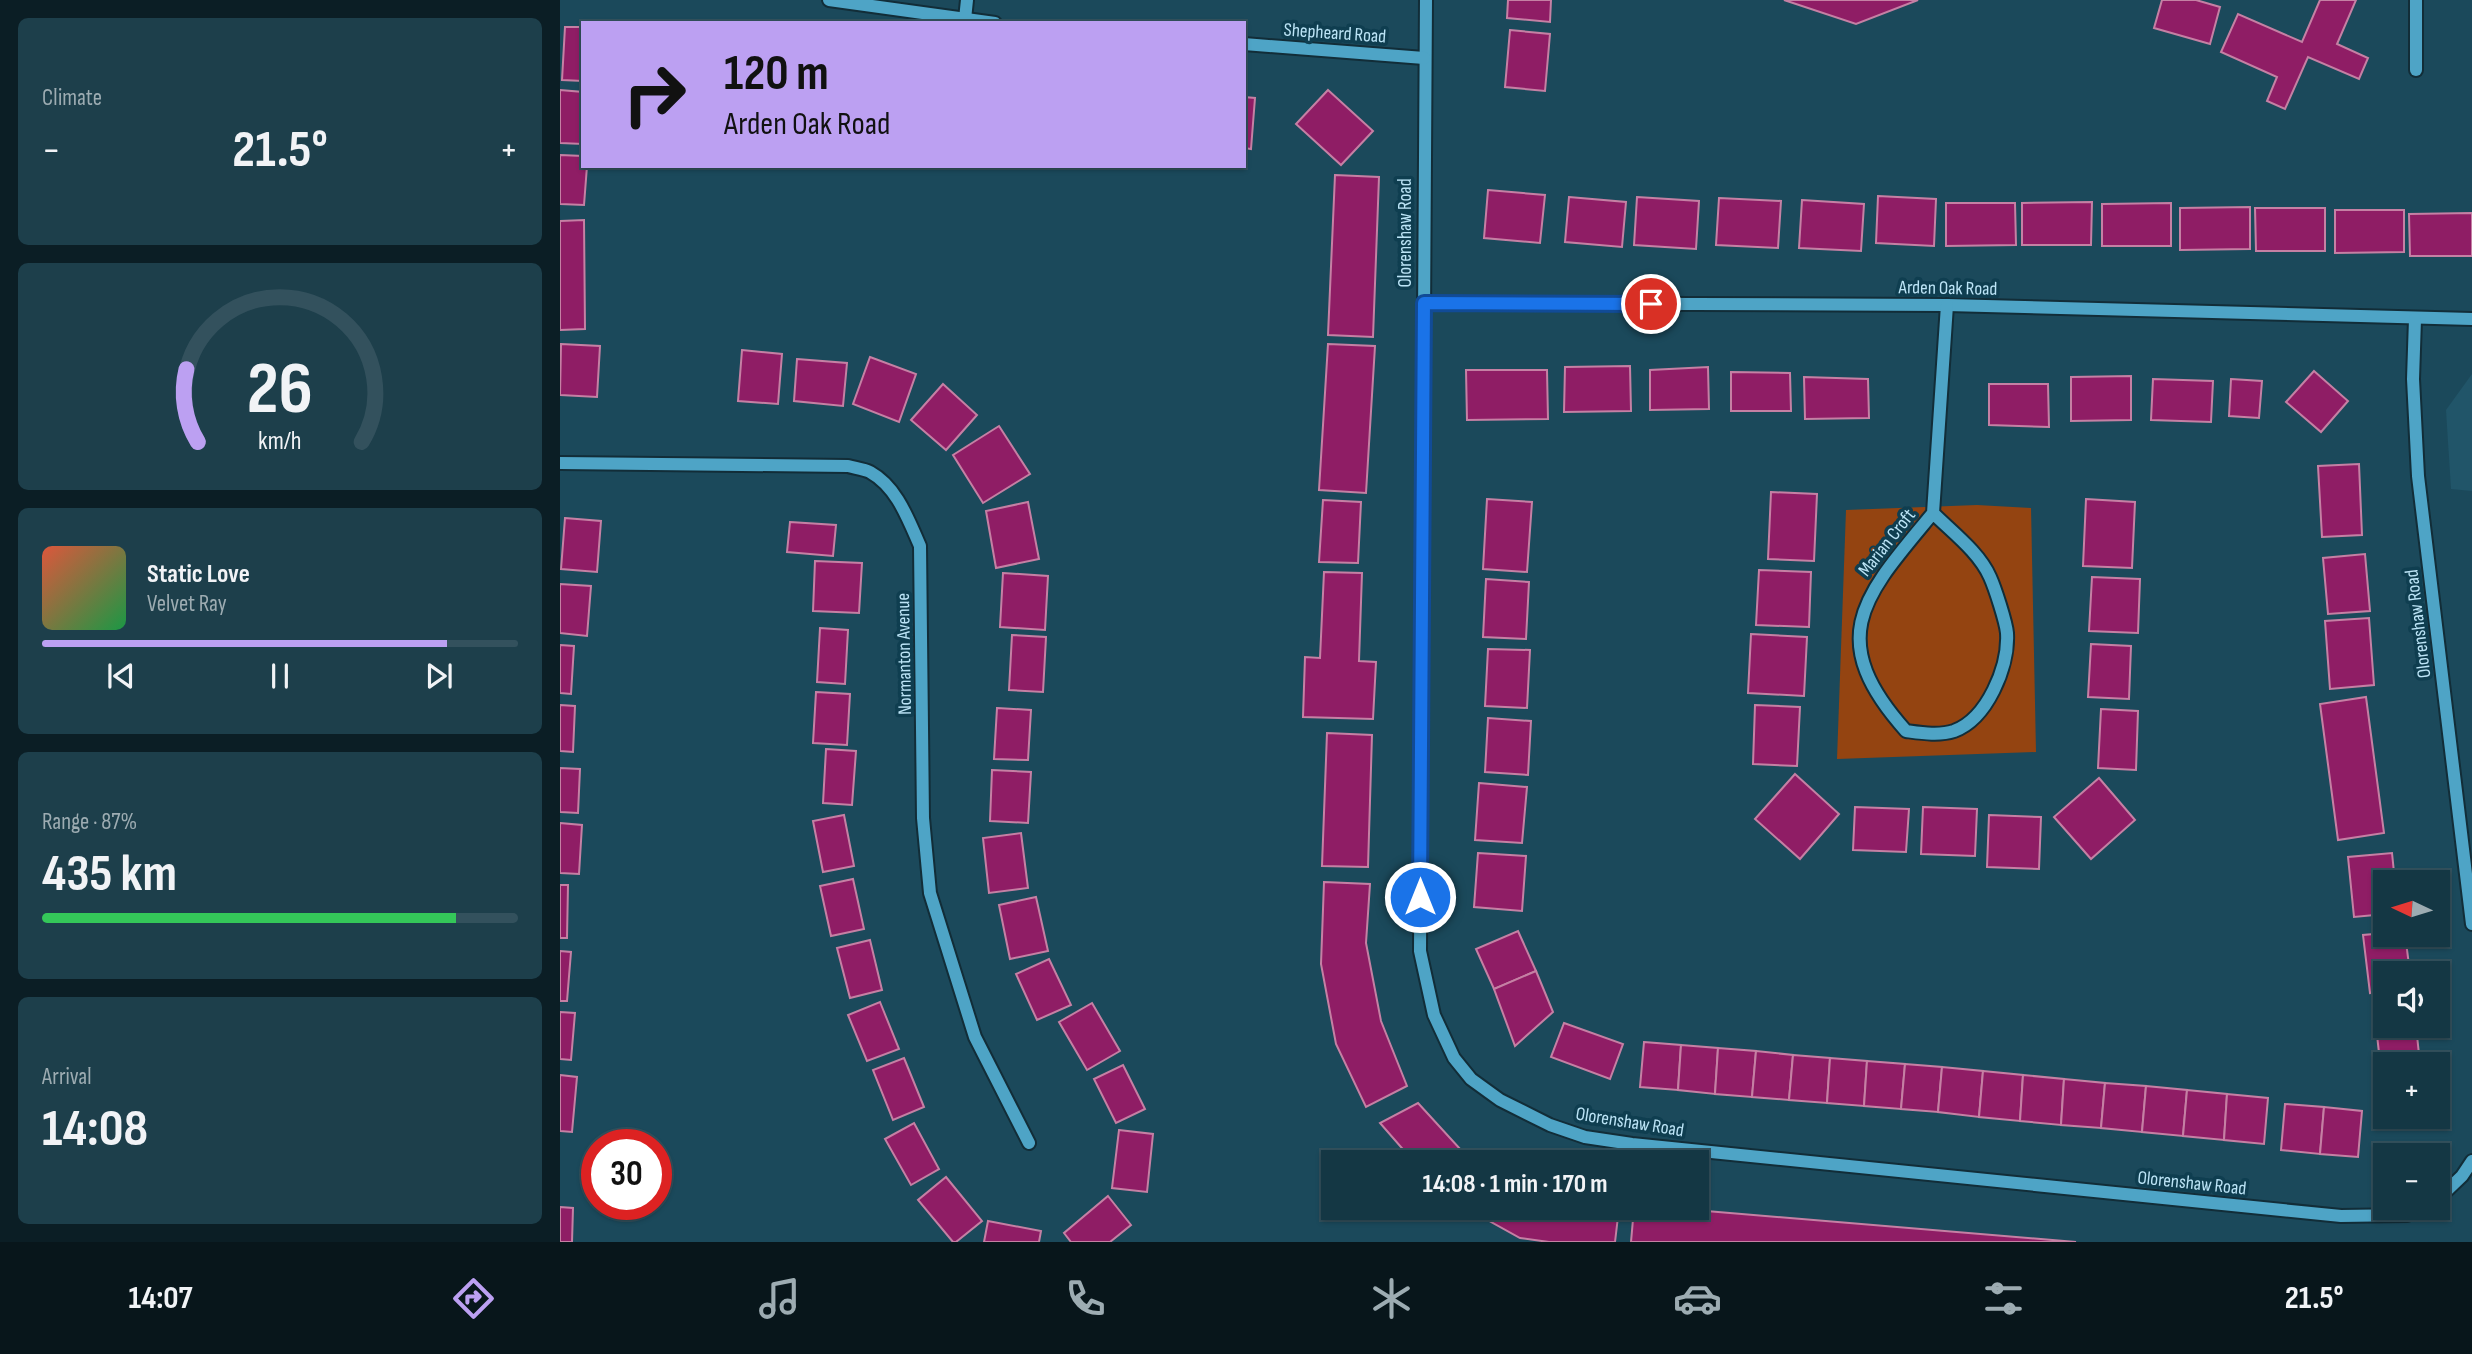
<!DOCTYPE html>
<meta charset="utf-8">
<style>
body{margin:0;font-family:"Sofia Sans Condensed",sans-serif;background:#1d3f4b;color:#f1f3f6;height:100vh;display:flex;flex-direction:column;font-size:26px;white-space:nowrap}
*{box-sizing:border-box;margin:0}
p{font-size:23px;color:#9dacb2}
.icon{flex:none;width:38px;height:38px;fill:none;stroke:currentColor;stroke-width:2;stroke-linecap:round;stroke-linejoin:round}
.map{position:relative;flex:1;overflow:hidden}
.panel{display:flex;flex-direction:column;gap:18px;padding:18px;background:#0b1e25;width:560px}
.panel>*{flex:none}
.banner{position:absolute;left:21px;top:21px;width:665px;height:147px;border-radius:0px;box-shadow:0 2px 5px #0004,0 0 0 2px #33515d;background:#bca0f2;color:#111;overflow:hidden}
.needle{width:46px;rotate:274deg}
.buttons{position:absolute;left:1813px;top:870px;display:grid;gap:14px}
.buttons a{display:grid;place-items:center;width:77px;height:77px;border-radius:0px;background:#143744;box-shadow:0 2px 5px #0004,0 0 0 2px #33515d;font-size:35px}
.speed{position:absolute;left:21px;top:1129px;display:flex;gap:14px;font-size:35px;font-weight:700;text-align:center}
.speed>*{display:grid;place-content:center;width:91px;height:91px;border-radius:50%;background:#143744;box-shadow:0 2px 5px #0004,0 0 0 2px #33515d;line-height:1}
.speed .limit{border:10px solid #d22;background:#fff;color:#111}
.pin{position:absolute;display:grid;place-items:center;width:60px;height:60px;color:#fff;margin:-30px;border:4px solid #fff;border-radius:50%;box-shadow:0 2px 7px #0007}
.me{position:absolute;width:77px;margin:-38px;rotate:0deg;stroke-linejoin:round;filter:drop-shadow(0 0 5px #0008)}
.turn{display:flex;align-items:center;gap:24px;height:147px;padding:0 28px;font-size:32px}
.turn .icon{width:91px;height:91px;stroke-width:2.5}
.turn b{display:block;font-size:49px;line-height:60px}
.big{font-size:52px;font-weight:700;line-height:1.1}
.panel .widget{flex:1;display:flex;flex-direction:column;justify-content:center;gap:10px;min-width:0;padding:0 24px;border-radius:10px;background:#1d3f4b}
.panel .dial{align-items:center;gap:0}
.dial svg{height:182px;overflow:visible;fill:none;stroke:#33515d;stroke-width:7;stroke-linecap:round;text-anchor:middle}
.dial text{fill:#f1f3f6;stroke:none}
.song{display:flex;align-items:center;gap:21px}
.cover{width:84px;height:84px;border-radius:10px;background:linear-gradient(135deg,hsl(10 70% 55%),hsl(140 70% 35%))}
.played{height:7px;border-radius:4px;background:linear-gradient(90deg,#bca0f2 85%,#33515d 85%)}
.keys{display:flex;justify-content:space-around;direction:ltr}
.heat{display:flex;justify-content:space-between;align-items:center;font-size:38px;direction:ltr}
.charge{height:10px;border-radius:5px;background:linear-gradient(90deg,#34c759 87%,#33515d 0)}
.trip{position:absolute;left:761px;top:1150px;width:388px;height:70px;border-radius:0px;background:#143744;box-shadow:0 2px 5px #0004,0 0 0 2px #33515d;font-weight:700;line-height:70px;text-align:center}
.tab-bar{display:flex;height:112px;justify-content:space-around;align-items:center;background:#08161b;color:#9dacb2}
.tab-bar .icon{width:49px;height:49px}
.tab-bar .current{color:#bca0f2}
.tab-bar b{font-size:32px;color:#f1f3f6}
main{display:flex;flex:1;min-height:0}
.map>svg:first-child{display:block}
.built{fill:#215569}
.green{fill:#944411}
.building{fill:#8f1d65;stroke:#c580a4;stroke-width:2}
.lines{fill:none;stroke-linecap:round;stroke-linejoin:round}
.minor-casing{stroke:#122d38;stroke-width:16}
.minor{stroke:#4ea4c6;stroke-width:12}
.route-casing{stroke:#114b97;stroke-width:18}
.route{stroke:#1a73e8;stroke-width:12}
.labels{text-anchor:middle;stroke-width:7;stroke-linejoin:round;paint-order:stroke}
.street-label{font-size:19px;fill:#bce4f6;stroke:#0f3e50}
</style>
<main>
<section class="panel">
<div class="widget"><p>Climate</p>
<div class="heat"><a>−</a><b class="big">21.5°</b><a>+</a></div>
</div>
<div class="widget dial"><svg viewBox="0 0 100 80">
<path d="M14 69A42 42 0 1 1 86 69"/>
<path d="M14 69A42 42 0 0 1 9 37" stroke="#bca0f2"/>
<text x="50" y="56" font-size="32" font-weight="700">26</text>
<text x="50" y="72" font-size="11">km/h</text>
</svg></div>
<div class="widget">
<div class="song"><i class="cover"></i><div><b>Static Love</b><p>Velvet Ray</p></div></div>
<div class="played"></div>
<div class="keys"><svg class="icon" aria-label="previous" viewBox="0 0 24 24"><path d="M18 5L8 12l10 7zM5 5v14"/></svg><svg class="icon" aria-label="pause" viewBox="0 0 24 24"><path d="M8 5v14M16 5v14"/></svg><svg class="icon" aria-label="next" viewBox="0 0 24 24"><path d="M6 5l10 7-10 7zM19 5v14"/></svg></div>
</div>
<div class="widget"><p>Range · 87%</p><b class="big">435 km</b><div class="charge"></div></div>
<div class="widget"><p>Arrival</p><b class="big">14:08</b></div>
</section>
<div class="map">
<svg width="1912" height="1242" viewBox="0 0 1912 1242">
<rect width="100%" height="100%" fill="#1b495b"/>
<polygon class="built" points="1912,374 1912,491 1891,489 1886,410"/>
<polygon class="green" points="1417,505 1471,508 1476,752 1277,759 1286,510"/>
<g class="building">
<polygon points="948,0 991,0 990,22 947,18"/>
<polygon points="1224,0 1358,0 1296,24"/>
<polygon points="1602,0 1636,0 1660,7 1650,44 1594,28"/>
<polygon points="1760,0 1796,0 1777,44 1808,58 1799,79 1748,57 1725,109 1707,101 1717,77 1661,52 1678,14 1742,42"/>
<polygon points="5,27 23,27 23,81 2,80"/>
<polygon points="950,30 990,34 985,91 945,87"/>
<polygon points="0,90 23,92 23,144 0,143"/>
<polygon points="768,90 813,131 781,165 736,124"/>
<polygon points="684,97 695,98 691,149 684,148"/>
<polygon points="0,155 23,156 23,166 27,166 24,205 0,204"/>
<polygon points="775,175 819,177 813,337 768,335"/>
<polygon points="928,190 985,195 980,243 924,238"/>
<polygon points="1318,196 1376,199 1374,246 1316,243"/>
<polygon points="1009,197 1066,202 1062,247 1005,242"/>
<polygon points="1077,197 1139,201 1136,249 1074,245"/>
<polygon points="1159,198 1221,201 1218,248 1156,245"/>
<polygon points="1242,200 1304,204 1301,251 1239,248"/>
<polygon points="1532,202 1531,245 1462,245 1462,203"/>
<polygon points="1386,203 1455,203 1456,245 1386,246"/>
<polygon points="1611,203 1611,246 1542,246 1542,204"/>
<polygon points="1690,207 1690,249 1620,250 1620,208"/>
<polygon points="1695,208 1765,208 1765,251 1696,251"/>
<polygon points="1775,210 1844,210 1844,252 1775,253"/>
<polygon points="1912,213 1912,256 1850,256 1849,214"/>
<polygon points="24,220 25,329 0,330 0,221"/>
<polygon points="1,344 40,346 37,397 0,395"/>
<polygon points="768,344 815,346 806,493 759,490"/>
<polygon points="182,350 222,354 218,404 178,401"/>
<polygon points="310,357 356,374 339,422 293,404"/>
<polygon points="237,359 287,363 283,406 234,401"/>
<polygon points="1070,366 1071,411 1004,412 1005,367"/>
<polygon points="1148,367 1149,409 1090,410 1090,370"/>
<polygon points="906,370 987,370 988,419 907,420"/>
<polygon points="1754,371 1788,401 1761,432 1726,402"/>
<polygon points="1171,372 1230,373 1231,411 1171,411"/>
<polygon points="1571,376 1571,420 1511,421 1511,377"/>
<polygon points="1244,377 1308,379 1309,418 1245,419"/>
<polygon points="1593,379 1653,381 1651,422 1591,420"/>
<polygon points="1671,379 1702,381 1699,418 1669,416"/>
<polygon points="383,384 417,415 386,450 351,420"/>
<polygon points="1429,384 1488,384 1489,427 1429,425"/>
<polygon points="439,426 470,474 423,503 393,455"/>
<polygon points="1799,464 1802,535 1762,537 1758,466"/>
<polygon points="1211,492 1257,494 1254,561 1208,559"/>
<polygon points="927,499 972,502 967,572 923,569"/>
<polygon points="1526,499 1575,502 1572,568 1523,566"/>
<polygon points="763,500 801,502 798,563 759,562"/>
<polygon points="468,502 479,559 436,568 426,511"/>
<polygon points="5,518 41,521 37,572 1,569"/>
<polygon points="230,522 276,525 273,556 227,552"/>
<polygon points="1805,554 1810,611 1768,614 1763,558"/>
<polygon points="255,561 302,563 299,613 253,611"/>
<polygon points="1199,570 1251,572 1249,627 1196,625"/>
<polygon points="764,572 802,573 799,661 816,662 813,719 743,717 745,657 760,658"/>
<polygon points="443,573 488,576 485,630 440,627"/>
<polygon points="1532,577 1580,579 1578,633 1529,631"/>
<polygon points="926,579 969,582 966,639 923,637"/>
<polygon points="0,584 31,586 27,636 0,633"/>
<polygon points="1809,618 1814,685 1770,689 1765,621"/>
<polygon points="260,628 288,630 285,684 257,682"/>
<polygon points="1191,634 1247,637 1244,696 1188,693"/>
<polygon points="452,635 486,637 483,692 449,690"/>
<polygon points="1531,644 1571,646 1569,699 1528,697"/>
<polygon points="0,645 14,646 11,694 0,693"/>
<polygon points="928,649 970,650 967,708 925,706"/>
<polygon points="256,692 290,694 287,745 253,743"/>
<polygon points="1806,697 1824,833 1778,840 1760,704"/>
<polygon points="0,705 15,706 13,752 0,751"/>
<polygon points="1195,705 1240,707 1237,766 1193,764"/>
<polygon points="437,708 471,710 468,760 434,759"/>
<polygon points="1541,709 1578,711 1576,770 1538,768"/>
<polygon points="928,718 971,721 968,775 925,772"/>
<polygon points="767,733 812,735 808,867 762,866"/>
<polygon points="266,749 296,751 292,805 263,803"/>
<polygon points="0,768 20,769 18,813 0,812"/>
<polygon points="432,770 471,772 468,823 430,821"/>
<polygon points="1235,774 1279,814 1240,859 1195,819"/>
<polygon points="1539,778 1575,820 1531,859 1494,817"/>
<polygon points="919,783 967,787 962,843 915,840"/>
<polygon points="1295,807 1349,809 1346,852 1293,850"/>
<polygon points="1363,807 1417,809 1415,856 1361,854"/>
<polygon points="284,815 294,866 263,872 253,821"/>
<polygon points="1429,815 1481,817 1479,869 1427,867"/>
<polygon points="0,823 22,825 19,874 0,873"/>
<polygon points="461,833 468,888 429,893 423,838"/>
<polygon points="918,853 966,856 962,911 914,907"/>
<polygon points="1832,853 1835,882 1825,882 1825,914 1794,917 1788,857"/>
<polygon points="293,879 304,929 271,936 260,886"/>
<polygon points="764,882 810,884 806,943 821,1021 847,1086 806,1107 776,1044 761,964"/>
<polygon points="0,885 8,885 7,938 0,938"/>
<polygon points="476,897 488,951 450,959 439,905"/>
<polygon points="958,931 976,971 934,989 916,949"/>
<polygon points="1825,933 1825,934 1845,934 1850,973 1825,973 1825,991 1810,993 1803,935"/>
<polygon points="310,940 322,990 290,998 277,948"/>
<polygon points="0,951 11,952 7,1001 0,1001"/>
<polygon points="489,959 511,1005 477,1020 456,974"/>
<polygon points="976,971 993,1012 955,1046 934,989"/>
<polygon points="320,1002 339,1049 307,1061 288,1015"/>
<polygon points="532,1003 560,1051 527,1070 499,1022"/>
<polygon points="1825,1007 1825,1026 1856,1026 1860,1064 1825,1064 1825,1089 1823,1089 1814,1008"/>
<polygon points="0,1012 15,1013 11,1060 0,1059"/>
<polygon points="1004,1023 1063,1044 1050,1079 991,1057"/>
<polygon points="1084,1042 1121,1045 1118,1090 1080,1087"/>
<polygon points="1121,1045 1158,1048 1155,1094 1118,1090"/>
<polygon points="1158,1048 1196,1051 1192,1097 1155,1094"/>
<polygon points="1196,1051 1233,1055 1229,1100 1192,1097"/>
<polygon points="1233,1055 1270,1058 1267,1103 1229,1100"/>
<polygon points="344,1058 364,1107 333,1120 313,1070"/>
<polygon points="1270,1058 1307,1061 1304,1106 1267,1103"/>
<polygon points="1307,1061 1345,1064 1341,1109 1304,1106"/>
<polygon points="1345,1064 1382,1067 1378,1112 1341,1109"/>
<polygon points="563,1065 585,1109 556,1123 534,1079"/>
<polygon points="1382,1067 1423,1071 1419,1117 1378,1112"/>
<polygon points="1423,1071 1463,1075 1460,1121 1419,1117"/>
<polygon points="0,1075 17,1077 12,1132 0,1131"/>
<polygon points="1463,1075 1504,1079 1501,1125 1460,1121"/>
<polygon points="1504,1079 1545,1083 1541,1128 1501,1125"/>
<polygon points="1545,1083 1586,1086 1582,1132 1541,1128"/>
<polygon points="1586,1086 1627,1090 1623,1136 1582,1132"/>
<polygon points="1627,1090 1667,1094 1664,1140 1623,1136"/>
<polygon points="1667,1094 1708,1098 1704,1144 1664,1140"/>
<polygon points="858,1103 912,1162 854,1162 820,1123"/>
<polygon points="1725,1104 1764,1107 1760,1154 1721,1150"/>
<polygon points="1764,1107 1802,1111 1798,1157 1760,1154"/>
<polygon points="354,1123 379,1169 351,1185 325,1139"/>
<polygon points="559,1130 593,1134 587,1192 552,1188"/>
<polygon points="386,1177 422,1221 396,1242 393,1242 358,1200"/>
<polygon points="548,1196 571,1225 550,1242 511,1242 504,1233"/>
<polygon points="0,1207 13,1208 12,1242 0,1242"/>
<polygon points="906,1208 1059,1208 1055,1242 989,1242 960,1238"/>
<polygon points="1074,1208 1111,1208 1516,1242 1071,1242"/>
<polygon points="428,1221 481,1231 479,1242 424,1242"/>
</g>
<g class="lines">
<g class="minor-casing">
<g id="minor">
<polyline points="269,0 435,23"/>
<polyline points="866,0 860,951 874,1015 894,1058 911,1079 940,1100 990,1125 1025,1137 1072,1144 1781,1216 1847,1215 1861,1208"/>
<polyline points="1856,0 1856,70"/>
<polyline points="405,19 407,0"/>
<polyline points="684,44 864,58"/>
<polyline points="864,303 1387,305 1912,319"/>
<polyline points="1855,319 1853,379 1858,476 1912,924"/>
<path d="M0 463 288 466C295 468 304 469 310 472 337 487 348 519 360 546L363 818 370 893 415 1037 469 1143"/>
<path d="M1373 513C1305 595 1262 637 1346 731 1361 733 1379 736 1394 731 1427 719 1449 667 1447 633 1446 622 1435 588 1430 577 1419 552 1392 532 1373 513L1387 305"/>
<polyline points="1878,1199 1902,1176 1912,1161"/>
</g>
</g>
<use href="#minor" class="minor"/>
</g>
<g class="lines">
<g class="route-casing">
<polyline id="route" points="860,897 864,303 1091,304"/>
</g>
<use href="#route" class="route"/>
</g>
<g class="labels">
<g class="street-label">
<text transform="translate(775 32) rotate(4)" y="7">Shepheard Road</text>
<text transform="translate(844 233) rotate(-90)" y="7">Olorenshaw Road</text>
<text transform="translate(1388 287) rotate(1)" y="7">Arden Oak Road</text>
<text transform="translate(1326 542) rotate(-52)" y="7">Marian Croft</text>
<text transform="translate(1857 624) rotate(-97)" y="7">Olorenshaw Road</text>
<text transform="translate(343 654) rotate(-91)" y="7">Normanton Avenue</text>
<text transform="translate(1070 1121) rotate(9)" y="7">Olorenshaw Road</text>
<text transform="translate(1632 1182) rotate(6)" y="7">Olorenshaw Road</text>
</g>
</g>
</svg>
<div class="buttons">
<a><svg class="needle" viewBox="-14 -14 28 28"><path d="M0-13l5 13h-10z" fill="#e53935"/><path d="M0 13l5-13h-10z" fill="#9dacb2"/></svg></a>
<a><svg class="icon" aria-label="sound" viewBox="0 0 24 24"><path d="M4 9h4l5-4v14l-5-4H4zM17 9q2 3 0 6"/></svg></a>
<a>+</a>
<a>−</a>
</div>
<div class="speed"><div class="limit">30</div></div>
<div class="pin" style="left:1091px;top:304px;background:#d93025"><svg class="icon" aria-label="arrive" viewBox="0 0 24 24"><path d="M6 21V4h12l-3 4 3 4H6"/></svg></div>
<svg class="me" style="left:860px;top:897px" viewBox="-20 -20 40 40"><circle r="17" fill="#1a73e8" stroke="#fff" stroke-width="3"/><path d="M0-11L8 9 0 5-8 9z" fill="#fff"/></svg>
<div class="trip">14:08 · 1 min · 170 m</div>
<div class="banner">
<div class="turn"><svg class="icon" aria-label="right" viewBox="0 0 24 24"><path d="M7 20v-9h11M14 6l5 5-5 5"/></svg><div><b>120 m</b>Arden Oak Road</div></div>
</div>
</div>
</main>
<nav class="tab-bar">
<b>14:07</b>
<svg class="icon current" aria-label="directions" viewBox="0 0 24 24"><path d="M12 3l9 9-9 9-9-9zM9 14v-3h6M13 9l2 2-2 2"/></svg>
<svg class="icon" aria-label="music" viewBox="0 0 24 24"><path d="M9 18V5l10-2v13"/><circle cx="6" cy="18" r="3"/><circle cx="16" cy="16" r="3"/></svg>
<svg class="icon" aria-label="phone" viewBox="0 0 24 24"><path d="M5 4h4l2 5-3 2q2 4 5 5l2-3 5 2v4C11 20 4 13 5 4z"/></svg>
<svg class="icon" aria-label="climate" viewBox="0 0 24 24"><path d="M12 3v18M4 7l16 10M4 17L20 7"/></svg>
<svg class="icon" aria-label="car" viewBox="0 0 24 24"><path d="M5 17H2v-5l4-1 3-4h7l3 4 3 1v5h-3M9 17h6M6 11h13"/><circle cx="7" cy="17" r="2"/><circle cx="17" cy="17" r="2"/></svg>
<svg class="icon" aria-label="filters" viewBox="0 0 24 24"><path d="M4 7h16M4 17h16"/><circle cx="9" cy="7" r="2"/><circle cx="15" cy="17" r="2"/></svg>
<b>21.5°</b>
</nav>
